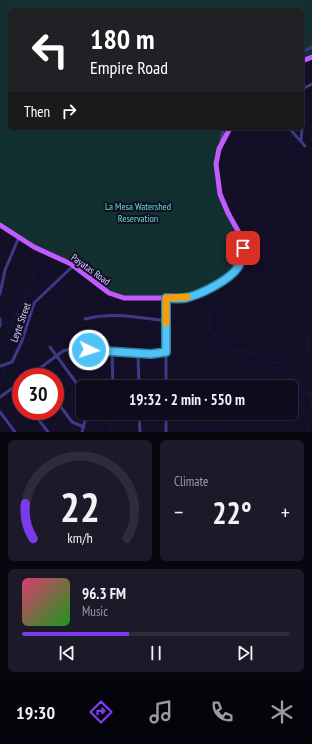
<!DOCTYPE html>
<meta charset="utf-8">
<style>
body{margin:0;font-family:"PT Sans Narrow",sans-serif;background:#1c1929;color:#f1f3f6;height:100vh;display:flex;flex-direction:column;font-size:15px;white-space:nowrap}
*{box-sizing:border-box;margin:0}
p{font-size:13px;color:#9b9ba3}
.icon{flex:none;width:22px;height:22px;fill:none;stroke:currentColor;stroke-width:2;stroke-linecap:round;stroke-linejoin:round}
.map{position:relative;height:432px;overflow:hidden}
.sheet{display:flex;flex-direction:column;gap:8px;padding:8px;background:#08060f;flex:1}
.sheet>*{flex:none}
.guide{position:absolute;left:8px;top:8px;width:296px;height:122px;border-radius:6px;box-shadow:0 1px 3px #0004,0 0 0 1px #2e2b3b;background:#202124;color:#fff;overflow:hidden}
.speed{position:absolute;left:12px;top:368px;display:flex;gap:8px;font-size:20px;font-weight:700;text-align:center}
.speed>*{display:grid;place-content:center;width:52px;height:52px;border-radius:50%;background:#0e0b1c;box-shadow:0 1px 3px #0004,0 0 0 1px #2e2b3b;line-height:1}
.speed .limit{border:6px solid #d22;background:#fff;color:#111}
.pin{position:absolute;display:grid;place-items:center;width:34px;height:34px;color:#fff;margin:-17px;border-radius:8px;box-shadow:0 2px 6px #0006}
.me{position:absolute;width:44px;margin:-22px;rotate:94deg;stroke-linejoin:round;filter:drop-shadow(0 0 3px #0008)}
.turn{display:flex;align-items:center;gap:14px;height:84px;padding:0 16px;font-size:18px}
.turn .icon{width:52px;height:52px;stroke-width:2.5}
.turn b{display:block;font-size:28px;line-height:34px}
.then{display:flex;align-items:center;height:38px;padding:0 16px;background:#0003;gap:8px;font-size:15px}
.big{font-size:30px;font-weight:600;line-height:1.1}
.sheet .card{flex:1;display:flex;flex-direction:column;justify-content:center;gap:6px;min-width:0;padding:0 14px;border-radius:6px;background:#1c1929}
.sheet .dial{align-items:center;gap:0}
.dial svg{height:104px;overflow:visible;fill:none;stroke:#2e2b3b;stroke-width:7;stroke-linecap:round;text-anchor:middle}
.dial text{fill:#f1f3f6;stroke:none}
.song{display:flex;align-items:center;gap:12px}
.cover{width:48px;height:48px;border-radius:6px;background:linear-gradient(135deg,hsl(340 70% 55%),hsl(120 70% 35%))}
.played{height:4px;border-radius:2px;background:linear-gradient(90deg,#7c3aed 40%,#2e2b3b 40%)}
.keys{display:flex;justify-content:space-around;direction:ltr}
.heat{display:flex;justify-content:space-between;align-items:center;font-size:22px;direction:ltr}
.sheet .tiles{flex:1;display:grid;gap:8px;grid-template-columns:1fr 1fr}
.card:last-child{grid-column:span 2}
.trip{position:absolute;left:76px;top:380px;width:222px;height:40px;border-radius:6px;background:#0e0b1c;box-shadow:0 1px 3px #0004,0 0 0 1px #2e2b3b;font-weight:600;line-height:40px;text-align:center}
.dock{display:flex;height:64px;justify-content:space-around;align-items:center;background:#06040b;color:#9b9ba3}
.dock .icon{width:28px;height:28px}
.dock .on{color:#7c3aed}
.dock b{font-size:18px;color:#f1f3f6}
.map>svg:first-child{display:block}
.green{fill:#12302f}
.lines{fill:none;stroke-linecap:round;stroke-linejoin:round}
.stream{stroke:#0a1f44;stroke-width:1}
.street{stroke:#3d3a85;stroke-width:3}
.primary{stroke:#c25bff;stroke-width:5}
.route-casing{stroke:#337fa1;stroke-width:10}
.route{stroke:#4fc3f7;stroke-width:7}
.slow{stroke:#f59e0b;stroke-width:7}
.labels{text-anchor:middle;stroke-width:4;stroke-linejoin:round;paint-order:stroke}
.park-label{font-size:10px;fill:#5fe0c0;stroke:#130f26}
.street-label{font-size:10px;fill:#d9d4ff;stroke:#130f26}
</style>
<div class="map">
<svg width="312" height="432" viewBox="0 0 312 432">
<rect width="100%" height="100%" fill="#130f26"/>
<polygon class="green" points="0,0 312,0 312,54 302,58 302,10 10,10 10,128 230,128 215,161 215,176 218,192 241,242 240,260 232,273 188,296 117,297 71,264 32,245 0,225"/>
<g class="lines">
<g class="stream">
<path d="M210 314 209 329C215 336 221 345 230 349 243 353 260 351 268 363L278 362C284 370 293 375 298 384H305V386L301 389V392L303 393 310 392 311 400"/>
<polyline points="2,322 11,324"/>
<polyline points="312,336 307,340 308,349 312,353"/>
<path d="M0 345C9 335 12 324 17 312 20 304 27 302 27 292L31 289 33 279 35 273 49 255"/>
<polyline points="0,359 2,364"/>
<path d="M4 367C4 374 8 380 13 385"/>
<polyline points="312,374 309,376 312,379"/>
<polyline points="312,399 310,405 312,408"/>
<polyline points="205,426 209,428 213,432"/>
<polyline points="110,432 113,413"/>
<polyline points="311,432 307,425 312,420"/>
</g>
<g class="street">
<polyline points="302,52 312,47"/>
<polyline points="302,89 312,84"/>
<polyline points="289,128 305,146"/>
<polyline points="301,141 303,116 302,103"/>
<polyline points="221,142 223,128"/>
<polyline points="0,294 5,270 19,237"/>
<polyline points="0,319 0,326"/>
<path d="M85 319C112 312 139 317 166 321"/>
<polyline points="50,347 83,392"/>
<polyline points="112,352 113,387"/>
<polyline points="138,353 139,387"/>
<polyline points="0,366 12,362 22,341 34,303 73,266"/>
<polyline points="36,371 40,377"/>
<polyline points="28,377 63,351 71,349 151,354 165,352"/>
<polyline points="15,387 21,396"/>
<polyline points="166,387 166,298"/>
<polyline points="0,397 21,382"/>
<polyline points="55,399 72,422 84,427"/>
<polyline points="32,411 48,432"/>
<polyline points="0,412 15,432"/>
<polyline points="139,413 140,432"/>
<polyline points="166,413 166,432"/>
<polyline points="82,432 87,413"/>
</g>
<g class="primary">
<polyline points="302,61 312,57"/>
<polyline points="0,225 34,247 71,264 109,293 124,298 180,298 191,296 216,284 235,271 238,266 243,248 242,238 228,213 220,194 216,164 219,149 230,128"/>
</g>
</g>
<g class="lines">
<g class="route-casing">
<path id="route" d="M89 350 151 354 166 352V298C172 298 179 299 185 298 200 295 230 280 238 267 242 261 242 254 243 248"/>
</g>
<use href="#route" class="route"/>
<polyline class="slow" points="166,323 166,298 187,297"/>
</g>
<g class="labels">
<g class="park-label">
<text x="138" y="210">La Mesa Watershed<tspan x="138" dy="12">Reservation</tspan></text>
</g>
<g class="street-label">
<text transform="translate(91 269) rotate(36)" y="4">Payatas Road</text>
<text transform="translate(20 322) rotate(-70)" y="4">Leyte Street</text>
</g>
</g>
</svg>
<div class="speed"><div class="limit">30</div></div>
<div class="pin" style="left:243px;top:248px;background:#d93025"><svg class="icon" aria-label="arrive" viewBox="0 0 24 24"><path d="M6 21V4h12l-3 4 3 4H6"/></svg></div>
<svg class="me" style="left:89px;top:350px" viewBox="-20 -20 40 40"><circle r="17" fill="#4fc3f7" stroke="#fff" stroke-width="3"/><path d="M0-11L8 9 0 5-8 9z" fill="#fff"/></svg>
<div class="trip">19:32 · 2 min · 550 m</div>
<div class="guide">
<div class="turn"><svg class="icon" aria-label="left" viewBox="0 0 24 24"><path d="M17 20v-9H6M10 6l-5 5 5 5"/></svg><div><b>180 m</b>Empire Road</div></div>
<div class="then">Then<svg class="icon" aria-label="right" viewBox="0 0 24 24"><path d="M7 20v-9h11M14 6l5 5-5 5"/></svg></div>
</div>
</div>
<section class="sheet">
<div class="tiles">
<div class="card dial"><svg viewBox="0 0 100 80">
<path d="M14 69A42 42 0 1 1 86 69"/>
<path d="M14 69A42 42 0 0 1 8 42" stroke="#7c3aed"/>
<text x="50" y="56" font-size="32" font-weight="700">22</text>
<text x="50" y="72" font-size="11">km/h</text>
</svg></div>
<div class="card"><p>Climate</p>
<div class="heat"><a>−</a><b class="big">22°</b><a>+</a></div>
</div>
<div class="card">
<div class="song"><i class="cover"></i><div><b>96.3 FM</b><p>Music</p></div></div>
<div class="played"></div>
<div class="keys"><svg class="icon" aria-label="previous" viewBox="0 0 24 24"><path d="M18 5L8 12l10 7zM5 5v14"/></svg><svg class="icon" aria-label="pause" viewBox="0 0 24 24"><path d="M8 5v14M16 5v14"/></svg><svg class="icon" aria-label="next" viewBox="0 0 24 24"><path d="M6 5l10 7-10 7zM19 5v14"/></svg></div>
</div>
</div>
</section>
<nav class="dock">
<b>19:30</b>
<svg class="icon on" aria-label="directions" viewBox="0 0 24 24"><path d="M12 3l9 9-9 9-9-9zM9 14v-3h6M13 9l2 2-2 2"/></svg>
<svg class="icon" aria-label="music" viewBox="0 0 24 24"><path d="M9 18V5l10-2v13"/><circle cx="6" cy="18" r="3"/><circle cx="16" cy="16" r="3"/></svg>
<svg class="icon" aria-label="phone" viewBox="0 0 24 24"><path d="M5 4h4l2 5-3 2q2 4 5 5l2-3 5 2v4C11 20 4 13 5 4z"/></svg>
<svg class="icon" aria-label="climate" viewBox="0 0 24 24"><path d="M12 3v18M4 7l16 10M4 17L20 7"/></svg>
</nav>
